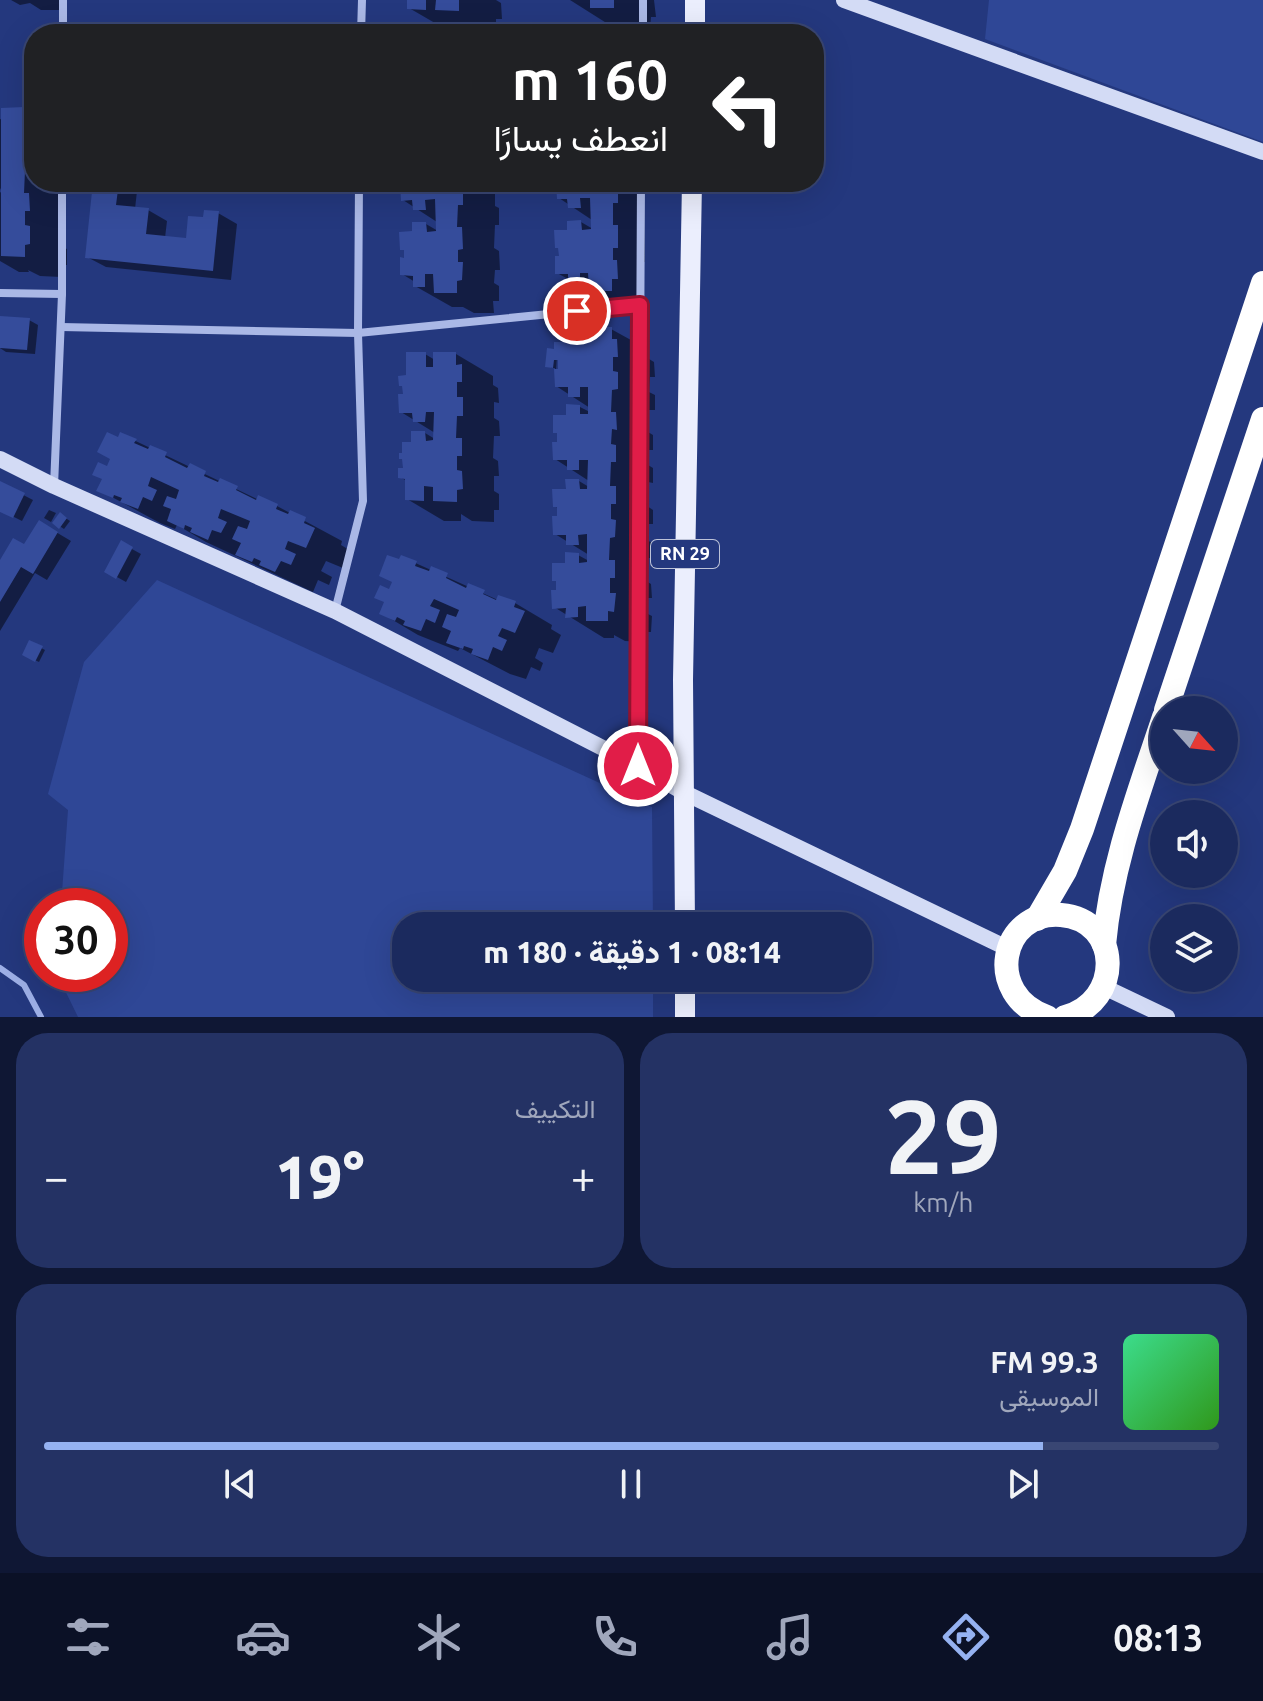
<!DOCTYPE html>
<html lang="ar">
<meta charset="utf-8">
<style>
body{margin:0;font-family:Ubuntu,Vazirmatn,sans-serif;background:#243264;color:#f1f3f6;direction:rtl;height:100vh;display:flex;flex-direction:column;font-size:30px;white-space:nowrap}
*{box-sizing:border-box;margin:0}
p{font-size:26px;color:#a0a7bc}
.icon{flex:none;width:44px;height:44px;fill:none;stroke:currentColor;stroke-width:2;stroke-linecap:round;stroke-linejoin:round}
.map{position:relative;height:1017px;overflow:hidden;direction:ltr}
.drawer{display:flex;flex-direction:column;gap:16px;padding:16px;background:#0f1734;flex:1}
.drawer>*{flex:none}
.top-card{position:absolute;left:24px;top:24px;width:800px;height:168px;border-radius:32px;box-shadow:0 8px 32px #0002,0 0 0 2px #394673;direction:rtl;background:#202124;color:#fff;overflow:hidden}
.needle{width:52px;rotate:117deg}
.controls{position:absolute;left:1150px;top:696px;display:grid;gap:16px}
.controls a{display:grid;place-items:center;width:88px;height:88px;border-radius:50%;background:#1b2a5e;box-shadow:0 8px 32px #0002,0 0 0 2px #394673;font-size:40px}
.speed{position:absolute;left:24px;top:888px;display:flex;gap:16px;font-size:40px;font-weight:700;text-align:center}
.speed>*{display:grid;place-content:center;width:104px;height:104px;border-radius:50%;background:#1b2a5e;box-shadow:0 8px 32px #0002,0 0 0 2px #394673;line-height:1}
.speed .limit{border:12px solid #d22;background:#fff;color:#111}
.pin{position:absolute;display:grid;place-items:center;width:68px;height:68px;color:#fff;margin:-34px;border:4px solid #fff;border-radius:50%;box-shadow:0 2px 8px #0007}
.me{position:absolute;width:88px;margin:-44px;rotate:0deg;stroke-linejoin:round;filter:drop-shadow(0 0 6px #0008)}
.turn{display:flex;align-items:center;gap:28px;height:168px;padding:0 24px;font-size:36px}
.turn .icon{width:104px;height:104px;stroke-width:2.5}
.turn b{display:block;font-size:56px;line-height:68px}
.big{font-size:60px;font-weight:800;line-height:1.1}
.drawer .widget{flex:1;display:flex;flex-direction:column;justify-content:center;gap:12px;min-width:0;padding:0 28px;border-radius:32px;background:#243264}
.drawer .dial{align-items:center;gap:0}
.dial b{font-size:104px;line-height:1}
.song{display:flex;align-items:center;gap:24px}
.cover{width:96px;height:96px;border-radius:12px;background:linear-gradient(135deg,hsl(150 70% 55%),hsl(110 70% 35%))}
.played{height:8px;border-radius:4px;background:linear-gradient(90deg,#95b2f1 85%,#394673 85%)}
.keys{display:flex;justify-content:space-around;direction:ltr}
.heat{display:flex;justify-content:space-between;align-items:center;font-size:44px;direction:ltr}
.drawer .tiles{flex:1;display:grid;gap:16px;grid-template-columns:1fr 1fr}
.widget:last-child{grid-column:span 2}
.trip{position:absolute;left:392px;top:912px;width:480px;height:80px;border-radius:32px;background:#1b2a5e;box-shadow:0 8px 32px #0002,0 0 0 2px #394673;font-weight:800;line-height:80px;text-align:center;direction:rtl}
.menu{display:flex;height:128px;justify-content:space-around;align-items:center;background:#0b1126;color:#a0a7bc}
.menu .icon{width:56px;height:56px}
.menu .on{color:#95b2f1}
.menu b{font-size:36px;color:#f1f3f6}
.map>svg:first-child{display:block}
.green{fill:#2f4796}
.shadow{fill:#0007;fill-rule:evenodd}
.lines{fill:none;stroke-linecap:round;stroke-linejoin:round}
.stream{stroke:#9eb0e7;stroke-width:6}
.building{fill:#354c9b}
.street{stroke:#aab8e6;stroke-width:8}
.secondary{stroke:#d3dbf5;stroke-width:16}
.primary{stroke:#ebeefd;stroke-width:20}
.highway{stroke:#fff;stroke-width:24}
.route-casing{stroke:#92132f;stroke-width:20}
.route{stroke:#e11d48;stroke-width:14}
.labels{text-anchor:middle;stroke-width:8;stroke-linejoin:round;paint-order:stroke}
.shield{fill:#24387e;stroke:#bdc3d8;stroke-width:2}
.shield-label{font-size:18px;font-weight:bold;fill:#fff}
</style>
<div class="map">
<svg width="1263" height="1017" viewBox="0 0 1263 1017">
<rect width="100%" height="100%" fill="#24387e"/>
<g class="green">
<polygon points="989,0 1263,0 1263,142 985,39"/>
<polygon points="157,580 652,807 653,926 406,926 406,978 653,978 653,1017 78,1017 57,974 110,974 110,906 61,906 68,810 48,794 84,662"/>
</g>
<g class="shadow">
<polygon points="11,0 63,0 63,10 41,10 30,3 20,5"/>
<polygon points="409,0 496,0 501,3 502,19 496,19 496,31 475,30 463,24 463,30 447,30 409,8"/>
<polygon points="570,0 654,0 656,17 651,17 650,29 629,28 617,22 617,24 608,24"/>
<polygon points="23,109 34,116 34,182 67,182 67,191 62,192 61,213 66,216 66,231 61,231 61,246 67,249 67,265 62,265 61,277 40,276 28,270 29,272 19,272 0,261 0,192 3,194 0,188 0,119 3,120"/>
<polygon points="95,182 138,182 135,209 148,210 167,221 165,238 188,240 205,220 218,213 237,224 231,280 106,267 87,257"/>
<polygon points="407,182 499,182 499,191 495,190 495,206 499,208 499,225 495,225 494,248 499,251 500,270 495,270 494,283 499,286 499,301 493,301 494,313 474,313 463,307 452,307 415,286 415,282 402,274 406,260 406,251 402,249 414,233 426,224 438,231 437,222 403,200"/>
<polygon points="558,182 644,182 645,262 640,262 639,306 619,306 608,299 597,299 570,284 570,280 557,273 569,231 581,222 593,229 592,220 559,198"/>
<polygon points="0,318 29,320 38,325 35,354 6,352 0,348"/>
<path d="M611 329 649 350V359L654 362 655 377H650L649 392 655 395V410H649L648 432 653 435V450H649L648 465 653 468V483L648 482 647 506 653 510V524H648L647 540 652 543V558H647L646 581 651 584 652 598H647L646 613 652 616 651 632H645V642L625 641 614 635V638H604L554 607 567 565 578 555 589 561V555L555 534 559 518V509L555 506 579 481 589 487V481L555 459 568 417 580 407 590 412V408L556 386 555 368H551L556 351 581 334 591 340ZM557 356H560V370L556 371Z"/>
<polygon points="425,354 435,360 456,354 493,376 493,385 498,388 499,403 494,402 494,418 499,421 500,436 494,436 493,458 498,461 499,476 494,476 494,491 499,494 499,510 494,510 494,522 472,521 461,514 461,521 444,521 407,499 407,481 400,477 405,470 404,454 425,433 435,439 435,433 401,412 408,377"/>
<polygon points="121,434 257,499 277,506 342,541 341,545 351,551 343,568 326,561 321,571 332,577 329,585 318,580 313,592 206,542 177,525 175,529 160,523 99,490"/>
<polygon points="0,483 33,500 22,521 0,510"/>
<polygon points="49,510 56,513 51,522 44,518"/>
<polygon points="61,515 70,521 64,529 55,523"/>
<polygon points="39,522 71,541 47,580 35,573 0,631 0,564 25,547"/>
<polygon points="121,543 141,554 126,582 106,571"/>
<polygon points="402,557 498,600 515,603 552,625 551,629 561,635 553,653 539,648 535,658 543,663 540,671 531,667 526,679 510,674 460,648 458,651 418,635 381,613"/>
<polygon points="30,642 45,650 39,662 24,655"/>
</g>
<g class="lines">
<polyline class="stream" points="0,968 24,985 41,1017"/>
</g>
<g class="building">
<polygon points="407,0 426,0 426,10 407,9"/>
<polygon points="436,0 459,0 459,11 435,10"/>
<rect x="590" y="0" width="24" height="8"/>
<polygon points="24,107 24,120 29,119 30,138 25,137 25,152 30,152 30,171 25,171 24,193 29,193 30,211 25,211 25,225 30,226 30,244 25,245 25,257 1,256 1,108"/>
<polygon points="93,182 119,182 116,205 149,208 146,234 186,238 188,216 203,217 204,210 219,211 213,271 85,258"/>
<polygon points="400,182 458,182 458,185 463,185 463,205 458,205 457,227 462,227 463,249 458,250 458,262 463,262 462,280 457,281 457,293 434,293 433,274 425,274 425,287 413,287 413,276 400,275 400,257 404,258 404,250 400,250 399,232 412,231 412,222 426,222 427,232 436,231 435,199 425,200 426,210 413,210 412,200 401,201"/>
<polygon points="556,182 618,183 618,203 613,203 613,225 618,225 618,248 613,248 613,260 617,260 618,279 612,279 612,291 589,291 588,273 580,273 580,285 568,285 568,274 555,274 555,256 559,256 558,248 555,248 554,230 567,230 567,221 581,220 582,230 591,229 590,198 580,198 581,208 568,208 567,199 557,199"/>
<polygon points="0,316 30,318 27,350 0,348"/>
<polygon points="589,327 612,327 612,339 617,339 618,357 613,357 613,371 618,372 618,389 612,390 611,412 616,412 617,430 612,429 611,444 616,445 616,462 611,462 610,486 616,486 616,504 611,504 611,519 616,520 615,537 610,538 609,560 615,560 615,578 610,578 610,593 616,593 614,612 608,611 608,621 586,621 586,606 578,607 578,617 565,618 566,608 552,609 551,590 556,590 556,581 552,581 552,563 565,563 565,552 579,553 579,563 587,562 587,534 578,535 579,545 566,545 566,535 553,535 552,516 557,516 557,507 553,507 552,489 566,489 565,479 579,479 580,489 587,489 588,460 579,460 579,470 567,470 567,460 553,460 552,442 557,442 557,433 553,433 553,415 566,415 566,404 580,405 580,414 588,414 588,387 580,387 580,397 568,397 568,387 555,387 554,369 558,369 558,360 554,360 553,368 545,367 547,348 554,349 554,342 567,342 567,332 581,332 581,342 589,341"/>
<polygon points="406,352 426,352 426,367 433,367 433,352 456,352 456,365 462,364 462,382 457,382 457,397 463,397 463,416 457,416 456,438 462,438 462,456 457,456 457,470 462,471 463,489 457,490 457,502 433,501 433,487 424,486 424,501 405,500 405,479 398,478 398,468 403,468 402,459 399,459 399,453 402,453 402,442 411,442 411,431 425,431 426,441 433,440 434,412 426,412 425,422 413,422 412,413 399,413 398,394 403,394 402,386 399,386 398,376 406,375"/>
<polygon points="107,432 118,437 120,432 137,439 134,443 148,449 150,445 167,452 165,457 187,468 190,463 206,471 204,476 218,482 220,478 238,486 236,490 256,500 258,495 278,504 276,509 288,514 290,510 306,517 304,523 315,528 306,548 288,541 285,549 296,554 291,565 281,561 275,572 259,565 261,561 254,558 252,562 235,555 241,543 232,539 238,526 247,529 250,521 221,509 218,518 227,522 221,533 212,530 208,540 190,532 192,528 185,525 184,529 167,521 171,509 163,506 167,496 176,499 179,490 151,477 148,486 157,490 152,501 143,497 138,509 120,502 122,498 114,495 113,498 96,491 102,479 92,475 98,462 107,466 110,459 97,452"/>
<polygon points="0,481 25,493 13,518 0,512"/>
<polygon points="60,512 67,518 59,529 52,523"/>
<polygon points="39,520 58,532 33,574 21,567 0,602 0,560 13,538 24,544"/>
<polygon points="121,540 133,547 116,579 104,572"/>
<polygon points="387,555 399,559 401,555 417,561 415,566 429,571 431,566 448,573 446,578 466,588 468,583 485,590 483,594 496,600 498,595 516,601 514,607 525,611 515,633 502,628 498,636 507,640 502,651 493,647 488,660 471,654 473,649 464,646 463,649 446,643 451,631 442,627 447,614 456,617 459,610 434,599 430,606 440,610 435,623 426,619 421,631 403,625 405,621 397,617 395,621 379,614 384,602 374,598 380,585 389,589 392,582 379,576"/>
<polygon points="29,640 43,646 35,662 22,655"/>
</g>
<g class="lines">
<g class="street">
<polyline points="63,32 362,34"/>
<polyline points="63,34 63,0"/>
<polyline points="361,34 362,0"/>
<polyline points="643,34 643,0"/>
<polyline points="0,293 62,294"/>
<polyline points="61,327 358,333 640,305"/>
<polyline points="54,486 62,294 62,182"/>
<polyline points="335,611 363,501 358,333 359,182"/>
<polyline points="638,765 641,182"/>
</g>
<g class="secondary">
<polyline points="844,0 1263,152"/>
<polyline points="0,459 54,486 335,611 638,766 685,793 1009,949"/>
<polyline points="1104,987 1167,1017"/>
</g>
<g class="primary">
<polyline points="695,34 695,0"/>
<polyline points="685,926 683,680 692,182"/>
<polyline points="685,978 685,1017"/>
</g>
<g class="highway">
<polyline points="1166,710 1263,419"/>
<polyline points="1037,919 1065,871 1082,829 1263,283"/>
<path d="M1104 945C1111 865 1139 792 1164 717"/>
<path d="M1047 1017C983 995 1000 910 1061 915 1122 920 1123 1002 1065 1017"/>
</g>
</g>
<g class="lines">
<g class="route-casing">
<polyline id="route" points="577,311 640,305 638,766"/>
</g>
<use href="#route" class="route"/>
</g>
<g class="labels">
<rect class="shield" x="651" y="540" width="68" height="28" rx="6"/>
<g class="shield-label">
<text x="685" y="560">RN 29</text>
</g>
</g>
</svg>
<div class="controls">
<a><svg class="needle" viewBox="-14 -14 28 28"><path d="M0-13l5 13h-10z" fill="#e53935"/><path d="M0 13l5-13h-10z" fill="#a0a7bc"/></svg></a>
<a><svg class="icon" aria-label="sound" viewBox="0 0 24 24"><path d="M4 9h4l5-4v14l-5-4H4zM17 9q2 3 0 6"/></svg></a>
<a><svg class="icon" aria-label="layers" viewBox="0 0 24 24"><path d="M12 4l9 5-9 5-9-5zM3 14l9 5 9-5"/></svg></a>
</div>
<div class="speed"><div class="limit">30</div></div>
<div class="pin" style="left:577px;top:311px;background:#d93025"><svg class="icon" aria-label="arrive" viewBox="0 0 24 24"><path d="M6 21V4h12l-3 4 3 4H6"/></svg></div>
<svg class="me" style="left:638px;top:766px" viewBox="-20 -20 40 40"><circle r="17" fill="#e11d48" stroke="#fff" stroke-width="3"/><path d="M0-11L8 9 0 5-8 9z" fill="#fff"/></svg>
<div class="trip">08:14 · 1 دقيقة · 180 m</div>
<div class="top-card">
<div class="turn"><svg class="icon" aria-label="left" viewBox="0 0 24 24"><path d="M17 20v-9H6M10 6l-5 5 5 5"/></svg><div><b>160 m</b>انعطف يسارًا</div></div>
</div>
</div>
<section class="drawer">
<div class="tiles">
<div class="widget dial"><b>29</b><p>km/h</p></div>
<div class="widget"><p>التكييف</p>
<div class="heat"><a>−</a><b class="big">19°</b><a>+</a></div>
</div>
<div class="widget">
<div class="song"><i class="cover"></i><div><b>99.3 FM</b><p>الموسيقى</p></div></div>
<div class="played"></div>
<div class="keys"><svg class="icon" aria-label="previous" viewBox="0 0 24 24"><path d="M18 5L8 12l10 7zM5 5v14"/></svg><svg class="icon" aria-label="pause" viewBox="0 0 24 24"><path d="M8 5v14M16 5v14"/></svg><svg class="icon" aria-label="next" viewBox="0 0 24 24"><path d="M6 5l10 7-10 7zM19 5v14"/></svg></div>
</div>
</div>
</section>
<nav class="menu">
<b>08:13</b>
<svg class="icon on" aria-label="directions" viewBox="0 0 24 24"><path d="M12 3l9 9-9 9-9-9zM9 14v-3h6M13 9l2 2-2 2"/></svg>
<svg class="icon" aria-label="music" viewBox="0 0 24 24"><path d="M9 18V5l10-2v13"/><circle cx="6" cy="18" r="3"/><circle cx="16" cy="16" r="3"/></svg>
<svg class="icon" aria-label="phone" viewBox="0 0 24 24"><path d="M5 4h4l2 5-3 2q2 4 5 5l2-3 5 2v4C11 20 4 13 5 4z"/></svg>
<svg class="icon" aria-label="climate" viewBox="0 0 24 24"><path d="M12 3v18M4 7l16 10M4 17L20 7"/></svg>
<svg class="icon" aria-label="car" viewBox="0 0 24 24"><path d="M5 17H2v-5l4-1 3-4h7l3 4 3 1v5h-3M9 17h6M6 11h13"/><circle cx="7" cy="17" r="2"/><circle cx="17" cy="17" r="2"/></svg>
<svg class="icon" aria-label="filters" viewBox="0 0 24 24"><path d="M4 7h16M4 17h16"/><circle cx="9" cy="7" r="2"/><circle cx="15" cy="17" r="2"/></svg>
</nav>
